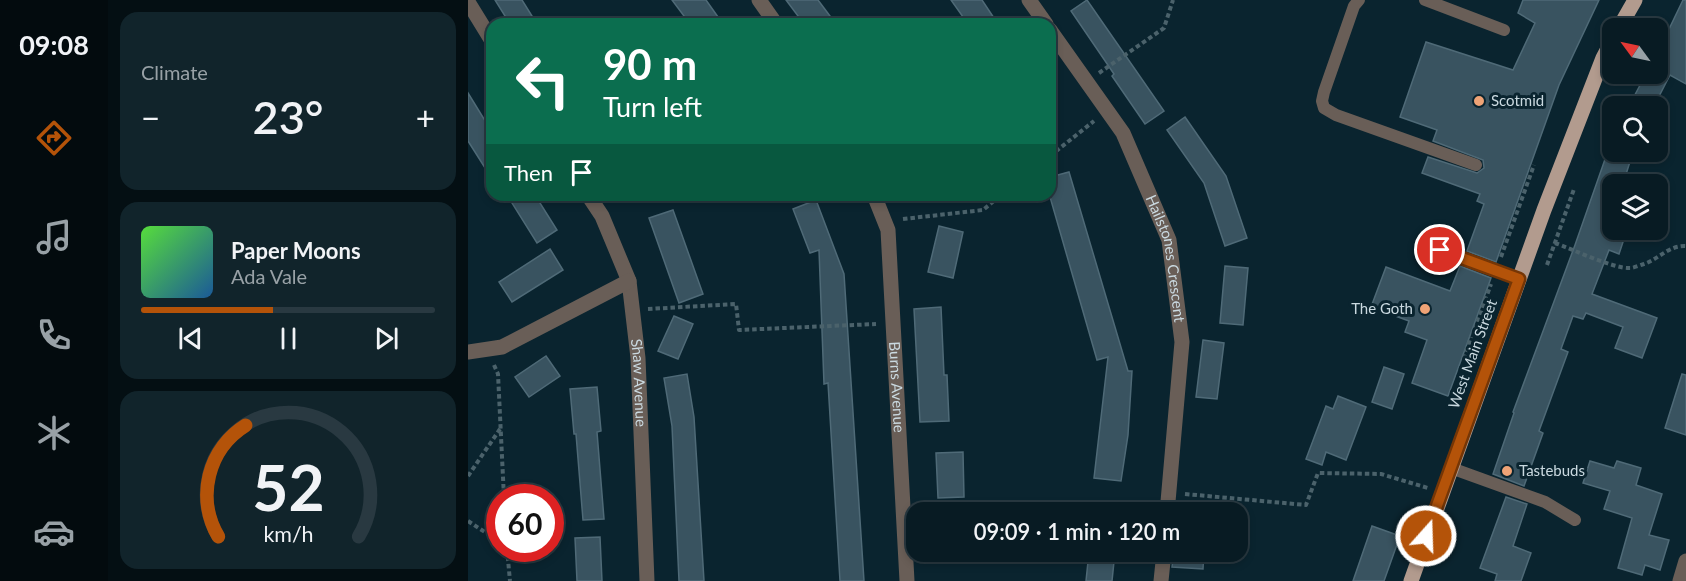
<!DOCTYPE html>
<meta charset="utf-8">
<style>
body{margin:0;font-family:Lato,sans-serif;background:#11242b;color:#f1f3f6;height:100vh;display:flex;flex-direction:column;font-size:22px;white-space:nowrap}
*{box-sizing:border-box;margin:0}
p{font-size:20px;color:#98a1a6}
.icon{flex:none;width:33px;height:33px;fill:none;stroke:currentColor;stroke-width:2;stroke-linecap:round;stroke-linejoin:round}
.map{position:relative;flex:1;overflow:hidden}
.details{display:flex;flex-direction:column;gap:12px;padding:12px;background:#040f13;width:360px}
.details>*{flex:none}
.banner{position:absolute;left:18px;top:18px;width:570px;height:183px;border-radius:18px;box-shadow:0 3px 9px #0003,0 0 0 2px #293941;background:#0b6e4f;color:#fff;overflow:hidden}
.needle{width:39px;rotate:303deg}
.fabs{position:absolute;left:1134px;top:18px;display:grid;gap:12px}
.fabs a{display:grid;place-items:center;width:66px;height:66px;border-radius:12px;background:#081b23;box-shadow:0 3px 9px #0003,0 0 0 2px #293941;font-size:30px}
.speed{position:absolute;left:18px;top:484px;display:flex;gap:12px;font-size:30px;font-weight:700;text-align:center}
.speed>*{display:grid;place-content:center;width:78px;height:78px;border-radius:50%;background:#081b23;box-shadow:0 3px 9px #0003,0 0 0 2px #293941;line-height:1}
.speed .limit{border:9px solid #d22;background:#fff;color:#111}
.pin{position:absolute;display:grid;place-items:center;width:51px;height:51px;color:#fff;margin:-26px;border:3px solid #fff;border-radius:50%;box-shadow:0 2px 6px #0007}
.me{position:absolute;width:66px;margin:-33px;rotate:20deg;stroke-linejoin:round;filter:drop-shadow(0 0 4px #0008)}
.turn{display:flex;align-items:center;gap:21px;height:126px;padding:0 18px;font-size:27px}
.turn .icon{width:78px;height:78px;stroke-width:2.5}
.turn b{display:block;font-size:42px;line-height:51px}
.then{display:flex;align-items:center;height:57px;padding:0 18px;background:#0003;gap:12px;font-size:22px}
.big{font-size:45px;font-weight:600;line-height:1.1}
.details .tile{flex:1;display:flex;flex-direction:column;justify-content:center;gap:9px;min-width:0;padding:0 21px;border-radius:18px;background:#11242b}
.details .dial{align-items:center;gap:0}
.dial svg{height:156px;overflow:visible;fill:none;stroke:#293941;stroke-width:7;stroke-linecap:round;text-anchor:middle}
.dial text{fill:#f1f3f6;stroke:none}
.song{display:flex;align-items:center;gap:18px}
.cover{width:72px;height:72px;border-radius:9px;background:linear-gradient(135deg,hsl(110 70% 55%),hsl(210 70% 35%))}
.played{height:6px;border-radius:3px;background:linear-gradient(90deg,#b45309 45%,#293941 45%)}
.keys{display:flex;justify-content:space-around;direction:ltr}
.heat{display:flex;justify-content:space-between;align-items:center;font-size:33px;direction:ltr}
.trip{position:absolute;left:438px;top:502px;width:342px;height:60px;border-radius:18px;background:#081b23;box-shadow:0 3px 9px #0003,0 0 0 2px #293941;font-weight:600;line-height:60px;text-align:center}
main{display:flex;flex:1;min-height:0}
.menu{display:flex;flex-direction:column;width:108px;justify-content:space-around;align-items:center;background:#030b0e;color:#98a1a6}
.menu .icon{width:42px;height:42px}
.menu .selected{color:#b45309}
.menu b{font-size:27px;color:#f1f3f6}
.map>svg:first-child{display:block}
.building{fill:#395360;stroke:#4f6a77;stroke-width:1.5}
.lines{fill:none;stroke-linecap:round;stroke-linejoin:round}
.path{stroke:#4b626b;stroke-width:4;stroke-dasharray:4.5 3;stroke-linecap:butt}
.service{stroke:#695e57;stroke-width:12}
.minor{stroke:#695e57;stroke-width:15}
.primary{stroke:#b29b8e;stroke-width:15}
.route-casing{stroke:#753606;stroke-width:15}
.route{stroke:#b45309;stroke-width:10}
.poi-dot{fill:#efa376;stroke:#0a242f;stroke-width:2}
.labels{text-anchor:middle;stroke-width:6;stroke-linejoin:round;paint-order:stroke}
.poi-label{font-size:15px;fill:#cad9e0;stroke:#0a242f;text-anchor:start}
.street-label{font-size:15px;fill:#cad9e0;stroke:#0a242f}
</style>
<main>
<nav class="menu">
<b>09:08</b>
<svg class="icon selected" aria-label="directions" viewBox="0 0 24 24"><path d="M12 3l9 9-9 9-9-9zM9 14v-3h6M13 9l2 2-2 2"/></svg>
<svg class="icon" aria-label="music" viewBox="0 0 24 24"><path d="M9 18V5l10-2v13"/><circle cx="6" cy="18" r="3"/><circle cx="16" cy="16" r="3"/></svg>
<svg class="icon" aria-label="phone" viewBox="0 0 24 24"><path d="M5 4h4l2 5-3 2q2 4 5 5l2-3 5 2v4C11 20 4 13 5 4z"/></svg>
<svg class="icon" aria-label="climate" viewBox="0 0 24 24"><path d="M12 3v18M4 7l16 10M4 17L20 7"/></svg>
<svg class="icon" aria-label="car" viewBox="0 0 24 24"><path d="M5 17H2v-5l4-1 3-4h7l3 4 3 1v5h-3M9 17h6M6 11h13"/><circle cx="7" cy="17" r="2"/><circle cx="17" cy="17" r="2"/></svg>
</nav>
<section class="details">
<div class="tile"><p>Climate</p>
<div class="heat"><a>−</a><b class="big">23°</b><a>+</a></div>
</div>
<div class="tile">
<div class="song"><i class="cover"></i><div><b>Paper Moons</b><p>Ada Vale</p></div></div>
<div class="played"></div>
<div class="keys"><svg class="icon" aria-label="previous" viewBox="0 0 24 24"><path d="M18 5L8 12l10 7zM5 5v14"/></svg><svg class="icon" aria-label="pause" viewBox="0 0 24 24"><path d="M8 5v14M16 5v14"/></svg><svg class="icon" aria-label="next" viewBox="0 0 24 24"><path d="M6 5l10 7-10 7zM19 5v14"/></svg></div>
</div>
<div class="tile dial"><svg viewBox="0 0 100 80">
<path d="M14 69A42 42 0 1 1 86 69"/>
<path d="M14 69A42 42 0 0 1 28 12" stroke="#b45309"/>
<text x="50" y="56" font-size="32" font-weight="700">52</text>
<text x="50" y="72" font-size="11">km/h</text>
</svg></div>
</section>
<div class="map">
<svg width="1218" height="581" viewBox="0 0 1218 581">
<rect width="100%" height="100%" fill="#0a242f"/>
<g class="building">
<polygon points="27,0 54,0 69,24 42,24"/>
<polygon points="204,0 238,0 255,24 222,24"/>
<polygon points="318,0 350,0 368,24 336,24"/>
<polygon points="483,0 514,0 530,24 500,24"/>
<polygon points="619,0 696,111 677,124 644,76 646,74 603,11"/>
<polygon points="1055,0 1131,0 1091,85 1028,262 999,251 1016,204 1009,201 1012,194 954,173 960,157 1009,173 1016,168 1015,160 965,141 969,130 932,117 958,42 1045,70 1067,23 1050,13"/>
<polygon points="1215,0 1218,0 1218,84 1202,75 1186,106 1161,106 1178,74 1190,74 1190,52"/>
<polygon points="0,93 24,132 24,179 0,141"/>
<polygon points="717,117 758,176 779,238 757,246 736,183 699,130"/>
<polygon points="1142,145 1144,145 1144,152 1165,152 1155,184 1144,184 1144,230 1159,230 1151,254 1141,250 1124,294 1189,318 1174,358 1147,348 1155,327 1118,313 1115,319 1105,316 1093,349 1100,352 1071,431 1075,433 1056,486 1025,474 1046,413 1045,412 1107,245"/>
<polygon points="601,172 660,371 664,371 660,435 653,481 626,478 640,357 629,360 582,197 582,177"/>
<polygon points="39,195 67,195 89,230 69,243"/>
<polygon points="348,200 376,274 396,581 372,581 360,383 356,384 351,250 342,253 325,209"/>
<polygon points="205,210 235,294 211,303 181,218"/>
<polygon points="471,226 495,232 485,278 460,272"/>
<polygon points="82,249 95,270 44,302 31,282"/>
<polygon points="757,266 780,268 775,325 752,323"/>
<polygon points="992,266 1023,278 980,396 944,383 959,340 937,332 941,321 903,307 918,267 982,291"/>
<polygon points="473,307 476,375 479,375 481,421 452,422 446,309"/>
<polygon points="206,316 225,324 210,359 190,351"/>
<polygon points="735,340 756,343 749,399 728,397"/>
<polygon points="78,356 92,376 61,397 47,377"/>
<polygon points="916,367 936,374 924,409 904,402"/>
<polygon points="219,374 226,417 236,581 211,581 204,426 196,378"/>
<polygon points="1214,374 1218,375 1218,435 1197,428"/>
<polygon points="129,387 133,431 129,432 136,519 115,520 108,434 106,434 102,389"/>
<polygon points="870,396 898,407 878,460 858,452 854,465 838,459 858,406 865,409"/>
<polygon points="495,452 496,497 470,498 468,453"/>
<polygon points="1122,461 1146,468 1149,461 1173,468 1168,485 1194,494 1181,535 1201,540 1192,570 1177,565 1174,575 1150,568 1164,518 1136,509 1142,491 1115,483"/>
<polygon points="1038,497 1059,504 1045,546 1063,553 1053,581 1027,581 1029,574 1012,568"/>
<polygon points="904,526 932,536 916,581 885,581"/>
<polygon points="132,537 134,581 109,581 107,538"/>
<polygon points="621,552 647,552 644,581 618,581"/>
<polygon points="706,552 736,552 735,569 704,567"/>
</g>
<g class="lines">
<g class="path">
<polyline points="631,73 696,28 705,0"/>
<polyline points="582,156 626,121"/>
<polyline points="435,219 515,210 533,195"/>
<path d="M1087 243C1104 249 1146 269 1162 268 1166 268 1172 265 1176 264 1191 259 1201 245 1218 246"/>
<polyline points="1033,257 1066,165"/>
<polyline points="1079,265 1106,189"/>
<polyline points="180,309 268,304 271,330 408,324"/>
<polyline points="1007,329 1023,284"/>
<polyline points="996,359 1003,337"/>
<polyline points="26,365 30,374 36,498"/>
<polyline points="0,476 32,429"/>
<polyline points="717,494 838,505 850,473 913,474 960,488"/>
<polyline points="451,512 500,508 647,513"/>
<polyline points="0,521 32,542"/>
<polyline points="39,549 42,581"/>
</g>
<g class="service">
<polyline points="891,0 886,6 856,92 854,101 856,108 868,115 1008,165"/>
<polyline points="957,0 1036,30"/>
<polyline points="972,250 1051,279"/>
<polyline points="983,468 1077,502 1107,520"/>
</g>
<g class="minor">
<polyline points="291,0 308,24"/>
<polyline points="561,0 578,24"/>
<polyline points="0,2 24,41"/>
<path id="s1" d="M582 30 655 133 701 240 714 342 699 513"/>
<path id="s2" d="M120 195 134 216 161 281 170 358 179 581"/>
<path id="s3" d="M406 195 420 230 439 581"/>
<polyline points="0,352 34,347 161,281"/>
<polyline points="693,581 696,552"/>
<polyline points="1212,581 1218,561"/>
</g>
<g class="primary">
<polyline points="1151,28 1167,0"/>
<polyline points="943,581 1076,210 1135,58 1144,41"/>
</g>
</g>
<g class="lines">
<g class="route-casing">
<polyline id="route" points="958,536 1051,279 972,250"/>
</g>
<use href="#route" class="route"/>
</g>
<g class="poi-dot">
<circle cx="1011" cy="101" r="6"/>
<circle cx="957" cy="309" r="6"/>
<circle cx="1039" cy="471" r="6"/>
</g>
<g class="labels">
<g class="poi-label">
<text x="1023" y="106">Scotmid</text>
<text x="945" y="314" text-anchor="end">The Goth</text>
<text x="1051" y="476">Tastebuds</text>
</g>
<g class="street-label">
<text dy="5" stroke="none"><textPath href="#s1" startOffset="260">Hailstones Crescent</textPath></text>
<text transform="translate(1005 354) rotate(-70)" y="5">West Main Street</text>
<text dy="5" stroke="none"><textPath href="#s2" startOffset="198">Shaw Avenue</textPath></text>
<text dy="5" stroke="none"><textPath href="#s3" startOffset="195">Burns Avenue</textPath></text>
</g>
</g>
</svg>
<div class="fabs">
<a><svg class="needle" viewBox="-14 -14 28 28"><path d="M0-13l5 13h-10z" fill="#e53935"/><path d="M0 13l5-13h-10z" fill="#98a1a6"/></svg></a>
<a><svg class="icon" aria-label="search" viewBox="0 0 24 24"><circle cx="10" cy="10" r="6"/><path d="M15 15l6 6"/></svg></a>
<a><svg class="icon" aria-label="layers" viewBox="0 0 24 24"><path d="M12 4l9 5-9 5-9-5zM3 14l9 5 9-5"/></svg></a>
</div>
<div class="speed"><div class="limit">60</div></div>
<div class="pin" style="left:972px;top:250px;background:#d93025"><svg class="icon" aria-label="arrive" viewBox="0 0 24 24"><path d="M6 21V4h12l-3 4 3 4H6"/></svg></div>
<svg class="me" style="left:958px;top:536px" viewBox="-20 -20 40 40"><circle r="17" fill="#b45309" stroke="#fff" stroke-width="3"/><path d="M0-11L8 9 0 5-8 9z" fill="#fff"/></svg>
<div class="trip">09:09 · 1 min · 120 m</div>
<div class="banner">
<div class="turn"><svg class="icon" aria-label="left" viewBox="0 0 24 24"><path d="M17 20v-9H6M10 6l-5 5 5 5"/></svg><div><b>90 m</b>Turn left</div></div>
<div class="then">Then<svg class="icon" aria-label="arrive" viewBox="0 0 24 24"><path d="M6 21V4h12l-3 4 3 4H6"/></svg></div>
</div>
</div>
</main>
